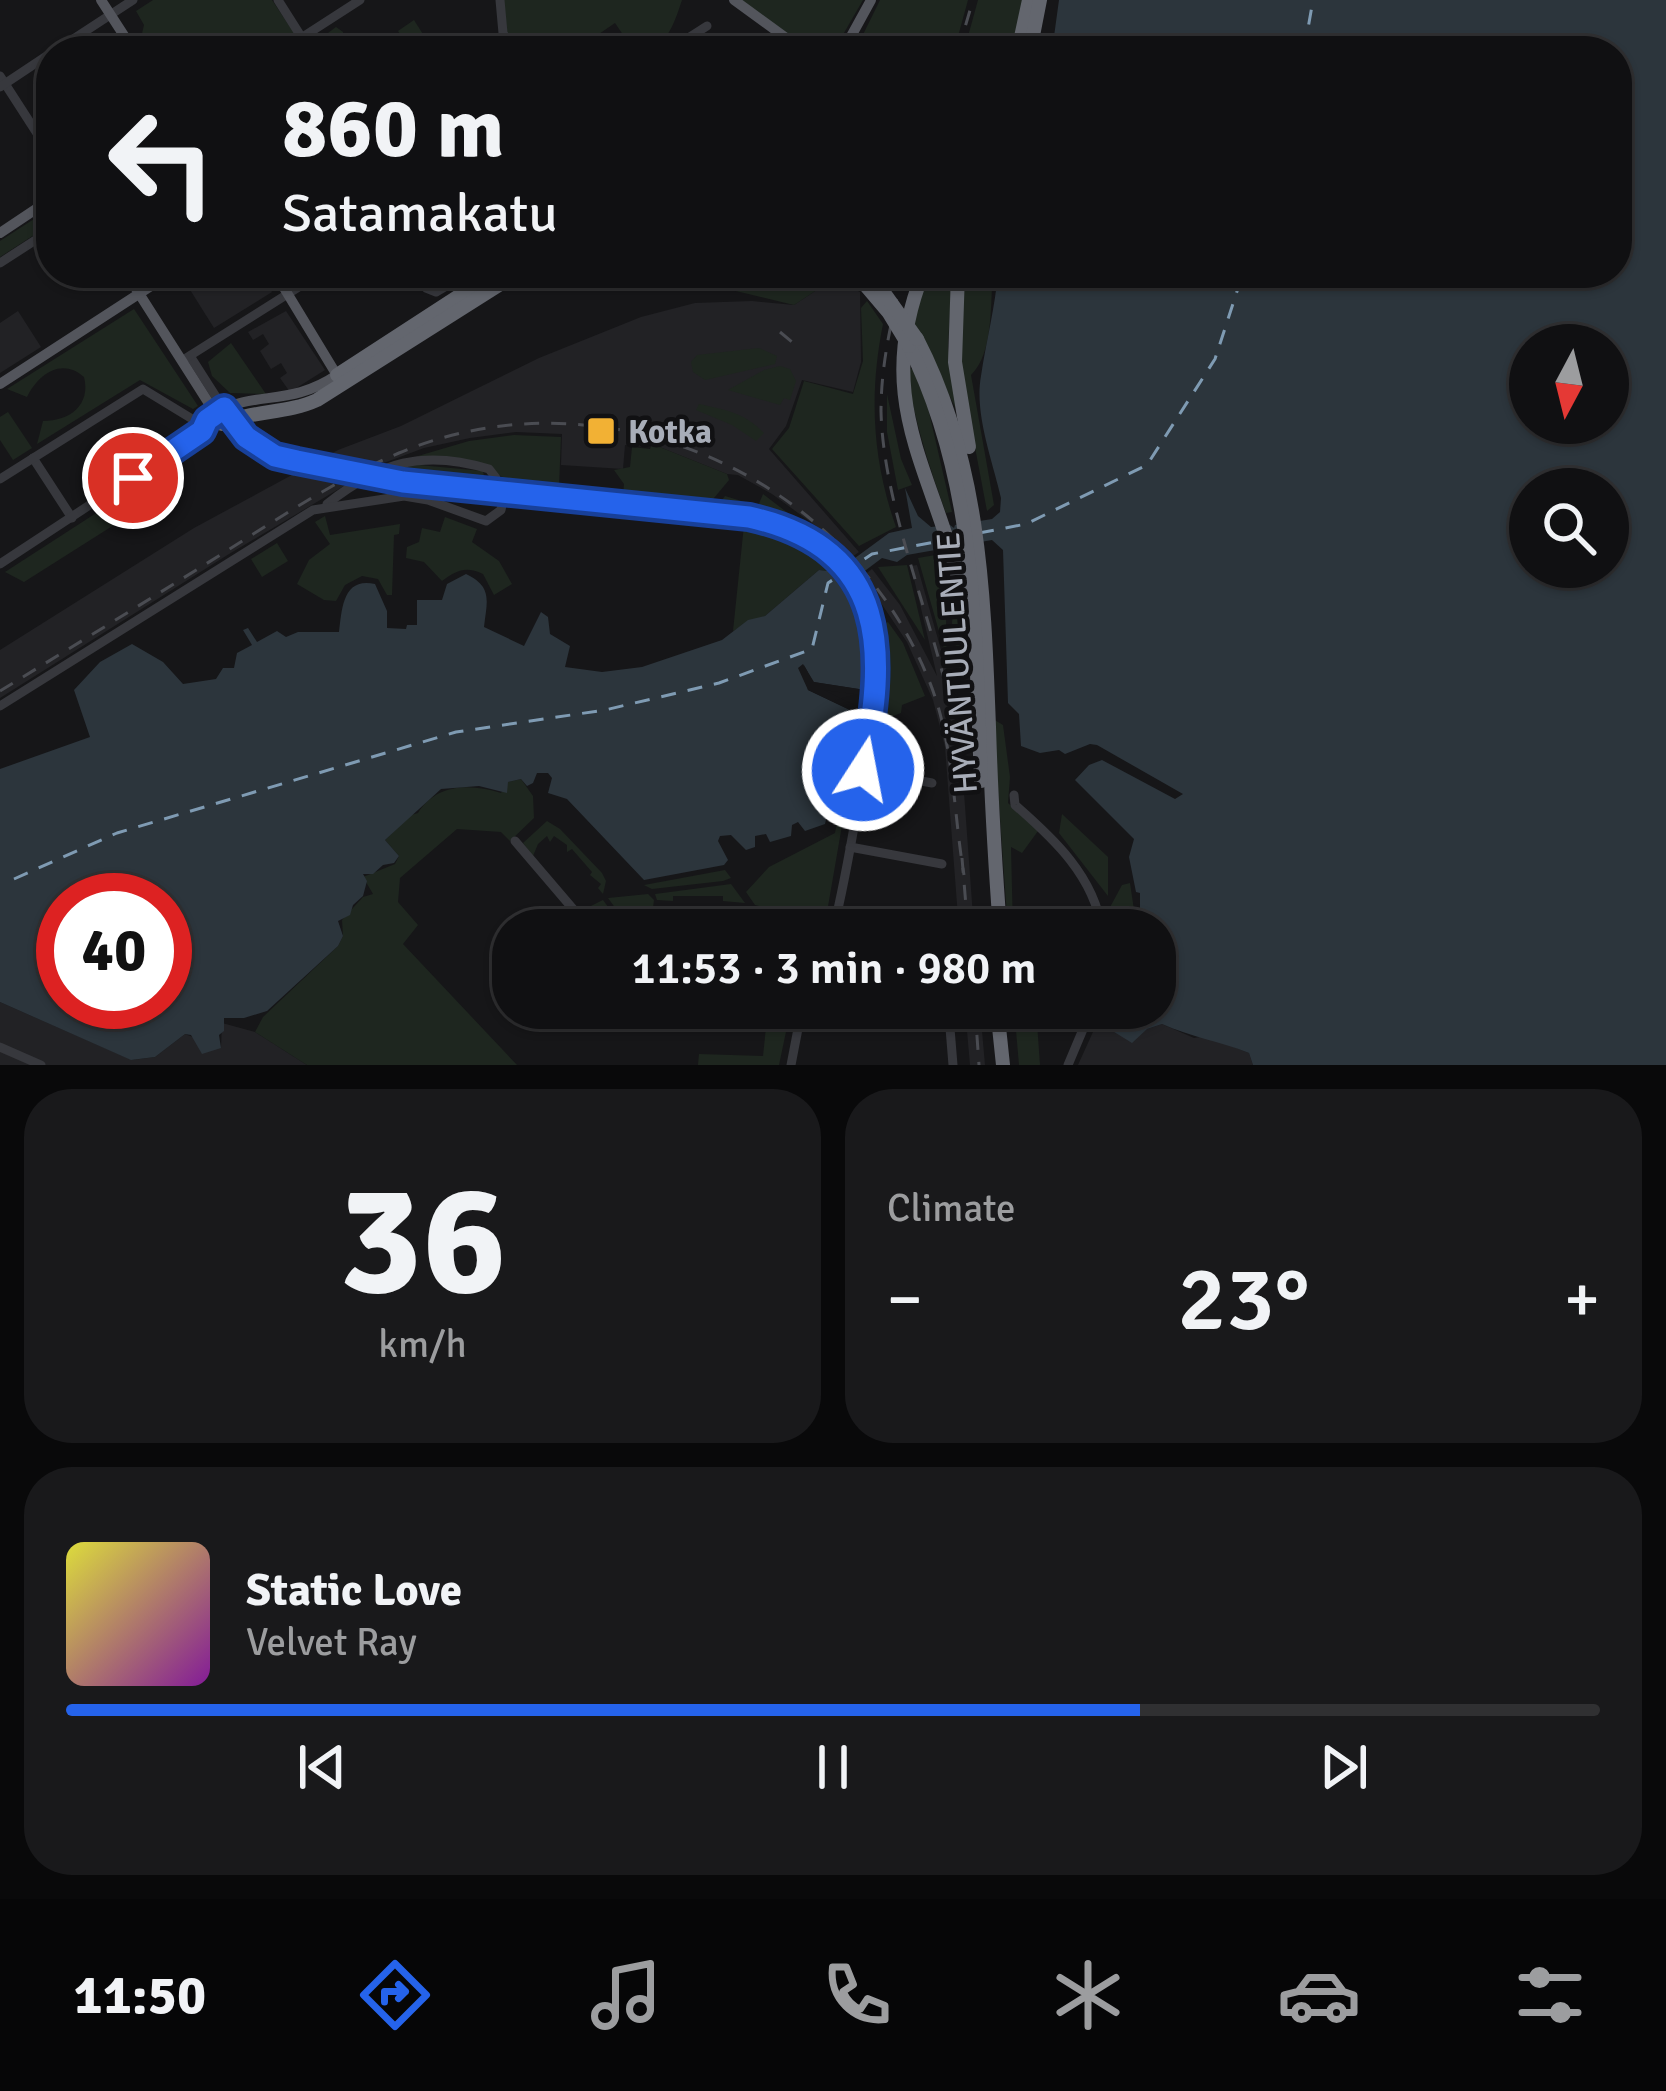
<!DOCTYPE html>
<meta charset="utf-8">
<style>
body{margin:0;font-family:Signika,sans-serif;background:#19191b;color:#f1f3f6;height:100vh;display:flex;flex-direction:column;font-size:45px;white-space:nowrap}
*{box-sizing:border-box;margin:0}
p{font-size:39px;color:#9c9d9f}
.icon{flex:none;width:66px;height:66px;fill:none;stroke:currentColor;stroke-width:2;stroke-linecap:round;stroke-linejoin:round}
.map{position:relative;height:1065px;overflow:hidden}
.details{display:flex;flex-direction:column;gap:24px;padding:24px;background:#09090a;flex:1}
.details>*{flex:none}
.banner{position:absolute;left:36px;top:36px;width:1596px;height:252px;border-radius:48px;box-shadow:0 3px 9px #0004,0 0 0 3px #303032;background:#101012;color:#f1f3f6;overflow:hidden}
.needle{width:78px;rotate:187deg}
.fabs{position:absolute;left:1509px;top:324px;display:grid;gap:24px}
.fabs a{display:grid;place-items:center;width:120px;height:120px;border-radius:50%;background:#101012;box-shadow:0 3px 9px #0004,0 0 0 3px #303032;font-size:60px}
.speed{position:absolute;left:36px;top:873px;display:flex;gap:24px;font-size:60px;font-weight:700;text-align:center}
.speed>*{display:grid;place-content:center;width:156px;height:156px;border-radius:50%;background:#101012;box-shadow:0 3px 9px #0004,0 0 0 3px #303032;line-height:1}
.speed .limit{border:18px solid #d22;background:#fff;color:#111}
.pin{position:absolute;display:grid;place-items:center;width:102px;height:102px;color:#fff;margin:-51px;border:6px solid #fff;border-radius:50%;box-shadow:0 3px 12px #0007}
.me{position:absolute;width:132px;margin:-66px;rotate:11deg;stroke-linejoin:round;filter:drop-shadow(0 0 9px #0008)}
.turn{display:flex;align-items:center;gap:42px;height:252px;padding:0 48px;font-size:54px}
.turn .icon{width:156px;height:156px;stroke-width:2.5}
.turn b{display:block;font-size:84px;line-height:102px}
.big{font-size:90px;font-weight:600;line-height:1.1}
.details .card{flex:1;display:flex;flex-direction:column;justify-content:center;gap:18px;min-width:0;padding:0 42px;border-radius:48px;background:#19191b}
.details .dial{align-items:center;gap:0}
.dial b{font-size:156px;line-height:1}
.song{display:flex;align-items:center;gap:36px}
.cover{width:144px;height:144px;border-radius:18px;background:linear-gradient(135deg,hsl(60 70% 55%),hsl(290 70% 35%))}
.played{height:12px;border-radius:6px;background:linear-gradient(90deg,#2563eb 70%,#303032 70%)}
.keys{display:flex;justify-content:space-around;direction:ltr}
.heat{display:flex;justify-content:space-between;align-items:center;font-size:66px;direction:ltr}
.details .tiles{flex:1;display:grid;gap:24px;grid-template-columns:1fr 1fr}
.card:last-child{grid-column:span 2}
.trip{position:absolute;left:492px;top:909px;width:684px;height:120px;border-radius:48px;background:#101012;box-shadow:0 3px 9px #0004,0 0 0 3px #303032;font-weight:600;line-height:120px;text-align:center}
.dock{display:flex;height:192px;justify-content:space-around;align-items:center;background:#060607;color:#9c9d9f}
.dock .icon{width:84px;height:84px}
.dock .current{color:#2563eb}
.dock b{font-size:54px;color:#f1f3f6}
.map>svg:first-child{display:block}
.built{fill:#222225}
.green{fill:#1e261f}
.water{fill:#2c353c;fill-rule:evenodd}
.pier{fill:#161618}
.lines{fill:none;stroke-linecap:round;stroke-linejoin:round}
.ferry{stroke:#7f9bb3;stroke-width:3;stroke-dasharray:15 12;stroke-linecap:butt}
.minor{stroke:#37383d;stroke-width:9}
.major{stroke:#53555c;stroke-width:10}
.highway{stroke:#63666e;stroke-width:14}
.rail{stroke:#4a4c52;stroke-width:3;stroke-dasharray:15 12;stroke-linecap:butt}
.minor-bridge{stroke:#37383d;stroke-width:9}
.highway-bridge{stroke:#63666e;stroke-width:14}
.route-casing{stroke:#184099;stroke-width:30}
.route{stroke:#2563eb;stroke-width:21}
.poi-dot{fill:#f2b134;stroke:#111113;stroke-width:4.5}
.labels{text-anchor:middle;stroke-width:9;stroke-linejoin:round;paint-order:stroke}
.poi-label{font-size:33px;font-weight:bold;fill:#a8adb8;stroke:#111113;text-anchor:start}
.street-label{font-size:33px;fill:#a8adb8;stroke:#111113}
</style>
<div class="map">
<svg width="1666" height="1065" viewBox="0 0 1666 1065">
<rect width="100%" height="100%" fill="#161618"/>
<g class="built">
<polygon points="188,273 260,273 272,292 214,328 182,277"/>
<polygon points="833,279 860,292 861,362 853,392 802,380 786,426 769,449 859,552 849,559 827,534 772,494 738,475 727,474 652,444 647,447 625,445 623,469 561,465 562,434 516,432 470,438 424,448 381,464 229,554 0,698 0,650 194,528 338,450 401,426 539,358 641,317 695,303 752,301 794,305"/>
<polygon points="18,311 41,347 0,373 0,323"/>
<polygon points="286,311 325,370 290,392 280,378 287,373 281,363 271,369 260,351 269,344 263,334 253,340 248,332"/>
<polygon points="917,565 958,710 974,930 959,930 945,747 933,700 907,642 863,576 872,569 900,605 937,676 911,566"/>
<polygon points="0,1002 132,1060 155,1057 185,1034 221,1048 222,1023 255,1032 307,1065 0,1065"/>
<polygon points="965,1008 980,1008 985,1065 970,1065"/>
<polygon points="1098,1021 1112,1030 1147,1029 1162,1024 1194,1038 1206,1036 1249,1053 1253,1065 1078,1065"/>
</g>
<g class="green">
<polygon points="153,0 272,0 294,33 265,51 149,51 141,38 144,25 136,11"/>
<path d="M500 0H682C673 27 666 51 634 51L615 23 574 51H513L503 33Z"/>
<path d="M742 0H863L837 45C796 48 773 24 742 0Z"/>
<polygon points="880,0 968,0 954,51 855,51"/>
<polygon points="978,0 1023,0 1011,51 964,51"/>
<polygon points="414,20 431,47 411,51 398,31"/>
<polygon points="336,27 343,32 343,43 349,51 292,51 312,38 320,49 320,39"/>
<polygon points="51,208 51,224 0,257 0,241"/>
<polygon points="739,273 840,273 841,274 794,305 719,287 725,279"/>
<polygon points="928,273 952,273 948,347 957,411 911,318"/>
<path d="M962 273H993C990 303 994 353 971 375L994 505 987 511 961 373Z"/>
<path d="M867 301 883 324C869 394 872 459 896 527L859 546 772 449 789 428 804 381 853 394 863 361 861 308Z"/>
<path d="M134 309 198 406 193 409 140 380 37 444 43 421C70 421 91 405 84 377 62 357 38 374 27 397L7 389Z"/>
<polygon points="231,343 266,394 230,393 212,376 208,362"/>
<polygon points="759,348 777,356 775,364 705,380 693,372 691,362 697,355"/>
<polygon points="780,366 790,369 796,381 790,400 784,398 780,405 728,390 764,370"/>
<path d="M906 368 913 369 928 408 952 512 946 513C928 464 914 419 906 368Z"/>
<polygon points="887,394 901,459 912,485 898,490 887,432"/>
<path d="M699 404C726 410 745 413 764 433L756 441 732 425 696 410Z"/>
<polygon points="8,412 32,448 13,460 0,440 0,417"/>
<polygon points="514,435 561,437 559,487 511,482 482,465 418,456 469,441"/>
<polygon points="652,444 727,474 729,480 709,504 623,496 624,484 614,470 630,467 632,447 650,449"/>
<polygon points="419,465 483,471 485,481 398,471 399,467"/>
<polygon points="763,494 810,530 762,511 719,504 725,496 758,506"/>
<polygon points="104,508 114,525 24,582 5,572"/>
<polygon points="325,516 330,535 400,524 399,534 394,535 392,595 387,595 378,579 362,576 345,585 336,601 324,600 297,584 309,560 330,544 315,522"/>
<path d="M445 517 477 529 472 542 499 561 512 584 494 595 483 574C466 566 457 570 442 581L424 562 406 558 407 547 419 542 422 528 440 532Z"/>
<polygon points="744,525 802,544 836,572 819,570 765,616 733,631"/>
<polygon points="277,543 288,561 262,577 251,559"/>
<path d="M941 554C949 589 944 626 948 663L918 558Z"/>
<polygon points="907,565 925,640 878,567"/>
<polygon points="955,586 963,689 952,623"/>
<polygon points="888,622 903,643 925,696 902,705 901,713 883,720 888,669 882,625"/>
<polygon points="862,710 826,918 822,930 794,930 795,915 755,905 746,892 769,867 835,833 858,712"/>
<polygon points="993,719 1003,725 1010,777 1008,803 1038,831 1022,853 1011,847 1013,930 1008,930"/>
<path d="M521 779 533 796 534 818 510 841 501 832 457 829 400 878 398 902 418 925 403 944 517 1065H307L255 1032 263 1017 338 946 343 936 342 920 363 897 373 894 363 877 395 864 399 856 385 840 411 815 418 813C436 784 469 783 501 793L508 782Z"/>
<polygon points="1062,814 1108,857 1108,896 1059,833"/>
<polygon points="547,821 560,829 602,873 606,881 603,894 598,888 601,884 590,875 592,872 572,849 567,852 567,845 554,836 550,842 547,836 538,844 533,856 523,843"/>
<polygon points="725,870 731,878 723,881 652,889 644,885"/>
<polygon points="1130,883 1137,930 1111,930 1108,911 1122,885"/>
<polygon points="731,884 745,903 723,901 723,896 673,896 673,901 657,900 655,894"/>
<polygon points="648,894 654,900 650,930 637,930 638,915 619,913 608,898"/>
<polygon points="603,900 624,929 624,930 597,930 581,911"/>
<polygon points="768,1008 791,1008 779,1065 698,1065 699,1054 763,1056"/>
<polygon points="1014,1008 1036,1008 1040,1065 1019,1065"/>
</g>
<path class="water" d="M1059 0H1666V1065H1253L1249 1053C1219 1041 1191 1037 1162 1024L1147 1029 1132 1043 1111 1030 1106 1015 1109 1008H1155V930H1140V893L1136 892 1129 857 1134 839 1075 780 1089 765 1102 760 1175 799 1183 794 1097 745 1090 744 1065 754 1059 750 1040 753 1021 746 1019 714 1008 703 1003 550 992 540 907 555 897 562 882 558 846 585 865 629V690L813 682 804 665 808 690 850 710 825 824 805 831 798 822 792 825 791 836 770 842 766 834 755 836V847L746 850 731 835 720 836 718 841 728 860 724 865 644 880 567 799 548 793 552 778 548 773H537L533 783 527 786 521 779 508 782 507 793 479 786 441 789 385 840 399 856 394 863 383 865 373 874H363L367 881 363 896 353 905 350 915 338 921 343 936 338 946 267 1011 244 1018H224V1031L219 1035 221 1048 202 1054 191 1035 185 1034 155 1057 131 1060 0 1002V769L90 737 74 690 100 662 132 644 163 662 183 684 216 679 223 668H234L237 653 252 645 243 630 248 628 257 642 277 631 286 637 298 632H339C342 608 343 577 375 584L387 611V628L406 629 407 625H417V600H442L447 584 466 574C493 587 487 601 484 627L524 646 541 612 548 617 550 634 570 646 565 667 602 672 642 667 722 640 748 620 765 616 819 570 836 572 889 533 912 528 905 488 918 516 931 527 950 525 954 528 955 525 992 519 1000 512 1001 498C993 462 974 414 981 376 986 342 995 308 998 273H1617V51H1052ZM1530 345H1608V423H1530ZM1530 489H1608V567H1530ZM63 900H165V1002H63Z"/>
<polygon class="pier" points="803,664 814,682 865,690 861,695 824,690 854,705 850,710 808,690 798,668"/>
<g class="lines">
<g class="ferry">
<polyline points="1304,51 1313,0"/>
<polyline points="979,533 1026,524 1147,465 1215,359 1243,273"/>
<polyline points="14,879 117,833 456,732 605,710 719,683 812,649 828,583 872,554 940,541"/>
</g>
<g class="minor">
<polyline points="278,0 302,38"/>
<polyline points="500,0 503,33 513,51"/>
<polyline points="55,51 133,0"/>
<polyline points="281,51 360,0"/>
<polyline points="668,51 707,26"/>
<polyline points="0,76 51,155"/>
<polyline points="0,87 51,53"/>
<polyline points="0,263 51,230"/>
<polyline points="416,273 426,288 436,292 453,282 455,273"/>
<polyline points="190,356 234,425 263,446"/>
<polyline points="183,360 321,273"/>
<polyline points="33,458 72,518"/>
<path d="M378 478 749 517C898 551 883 656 863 775 854 826 846 879 833 930"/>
<polyline points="0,479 143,389 202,425"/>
<path d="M327 504C380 462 423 449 489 469L496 478 497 491"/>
<polyline points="0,564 202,431 222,424 246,446 297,461"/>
<polyline points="0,706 313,510 404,496 428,500 486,521 501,510 505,491"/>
<polyline points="863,770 932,783"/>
<path d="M1014 795 1015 805C1054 839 1094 876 1102 930"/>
<polyline points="515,841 591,930"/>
<polyline points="850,847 942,864"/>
<polyline points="835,920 890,930"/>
<polyline points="904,1008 949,1016 953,1065"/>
<polyline points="0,1047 41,1065"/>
<polyline points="791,1065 802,1008"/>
<polyline points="1068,1065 1092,1008"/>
</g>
<g class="major">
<polyline points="101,0 134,51"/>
<polyline points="734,0 804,51"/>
<polyline points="843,51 871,0"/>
<polyline points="0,233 51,199"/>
<polyline points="126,273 222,424"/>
<polyline points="275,273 338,377"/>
<polyline points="594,273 617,284 654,273"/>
<polyline points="0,384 171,273"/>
<path d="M215 413C255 390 290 407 337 375"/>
</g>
<g class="highway">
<polyline points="1018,51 1029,0"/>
<polyline points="1030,51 1040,0"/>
<path d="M923 273C868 411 943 480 965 611"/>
<polyline points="958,273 955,362 969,447"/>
<path d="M917 339C980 461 984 592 989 727 991 795 995 862 1000 930"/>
<path d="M909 346C977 481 975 633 981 781"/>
<polyline points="337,375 494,273"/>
<path d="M222 424C252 410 287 414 317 400L518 273"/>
<polyline points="997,1008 1003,1065"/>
</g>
<g class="rail">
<polyline points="958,51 973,0"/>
<path d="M903 273C892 318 881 363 881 411 883 500 926 603 947 691"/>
<polyline points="780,332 797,346"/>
<path d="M0 691C72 647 145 602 217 557 276 520 335 480 399 453 605 367 845 475 928 678 954 740 953 810 964 875"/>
<polyline points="962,858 968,930"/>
<polyline points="975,1008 979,1065"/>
</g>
<polyline class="minor-bridge" points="297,461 378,478"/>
<g class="highway-bridge">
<polyline points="855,273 889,313 909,346"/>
<polyline points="870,273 917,339"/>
</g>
</g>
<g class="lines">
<g class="route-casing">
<path id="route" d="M133 478 202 431 207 420 224 408 246 437 275 456 297 461 403 482 749 517C892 549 886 654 863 770"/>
</g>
<use href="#route" class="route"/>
</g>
<rect class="poi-dot" x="586" y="416" width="30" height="30" rx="6"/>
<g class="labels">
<g class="poi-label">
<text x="628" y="443">Kotka</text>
</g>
<g class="street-label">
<text transform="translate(956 663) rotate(-94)" y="12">HYVÄNTUULENTIE</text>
</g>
</g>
</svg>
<div class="fabs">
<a><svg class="needle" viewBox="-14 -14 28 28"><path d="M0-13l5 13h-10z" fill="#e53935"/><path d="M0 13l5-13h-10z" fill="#9c9d9f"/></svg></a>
<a><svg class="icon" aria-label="search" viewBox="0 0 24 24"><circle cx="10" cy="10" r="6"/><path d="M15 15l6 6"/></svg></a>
</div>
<div class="speed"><div class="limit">40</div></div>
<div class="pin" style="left:133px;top:478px;background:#d93025"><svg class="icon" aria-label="arrive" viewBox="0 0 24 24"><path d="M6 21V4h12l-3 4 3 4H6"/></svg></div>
<svg class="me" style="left:863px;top:770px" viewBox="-20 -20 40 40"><circle r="17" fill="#2563eb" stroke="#fff" stroke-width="3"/><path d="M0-11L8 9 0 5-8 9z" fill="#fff"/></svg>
<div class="trip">11:53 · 3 min · 980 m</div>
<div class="banner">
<div class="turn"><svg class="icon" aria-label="left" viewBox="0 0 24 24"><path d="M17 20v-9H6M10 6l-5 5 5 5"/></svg><div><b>860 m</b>Satamakatu</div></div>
</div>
</div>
<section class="details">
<div class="tiles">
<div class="card dial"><b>36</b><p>km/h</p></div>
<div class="card"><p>Climate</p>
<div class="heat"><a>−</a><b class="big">23°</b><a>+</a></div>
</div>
<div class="card">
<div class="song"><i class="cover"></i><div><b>Static Love</b><p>Velvet Ray</p></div></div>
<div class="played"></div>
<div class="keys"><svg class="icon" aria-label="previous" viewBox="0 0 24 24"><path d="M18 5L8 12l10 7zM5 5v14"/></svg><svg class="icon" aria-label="pause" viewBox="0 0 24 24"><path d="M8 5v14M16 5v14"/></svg><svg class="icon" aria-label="next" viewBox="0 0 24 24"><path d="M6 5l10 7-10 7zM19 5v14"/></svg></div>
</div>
</div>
</section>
<nav class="dock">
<b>11:50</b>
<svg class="icon current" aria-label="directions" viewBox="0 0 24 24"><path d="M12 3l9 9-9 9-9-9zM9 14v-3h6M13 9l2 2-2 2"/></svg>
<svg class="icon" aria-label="music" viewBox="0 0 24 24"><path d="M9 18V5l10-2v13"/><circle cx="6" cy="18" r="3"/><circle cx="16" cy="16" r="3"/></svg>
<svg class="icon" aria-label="phone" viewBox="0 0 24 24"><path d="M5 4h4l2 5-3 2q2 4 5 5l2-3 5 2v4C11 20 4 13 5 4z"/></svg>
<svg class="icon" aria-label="climate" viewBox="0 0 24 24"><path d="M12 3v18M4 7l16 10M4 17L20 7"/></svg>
<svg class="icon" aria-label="car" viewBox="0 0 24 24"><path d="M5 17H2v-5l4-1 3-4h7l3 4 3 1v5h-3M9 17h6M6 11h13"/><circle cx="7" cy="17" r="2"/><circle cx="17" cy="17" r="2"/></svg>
<svg class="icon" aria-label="filters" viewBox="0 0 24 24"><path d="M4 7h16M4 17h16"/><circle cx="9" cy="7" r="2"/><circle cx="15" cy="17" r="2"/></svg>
</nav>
